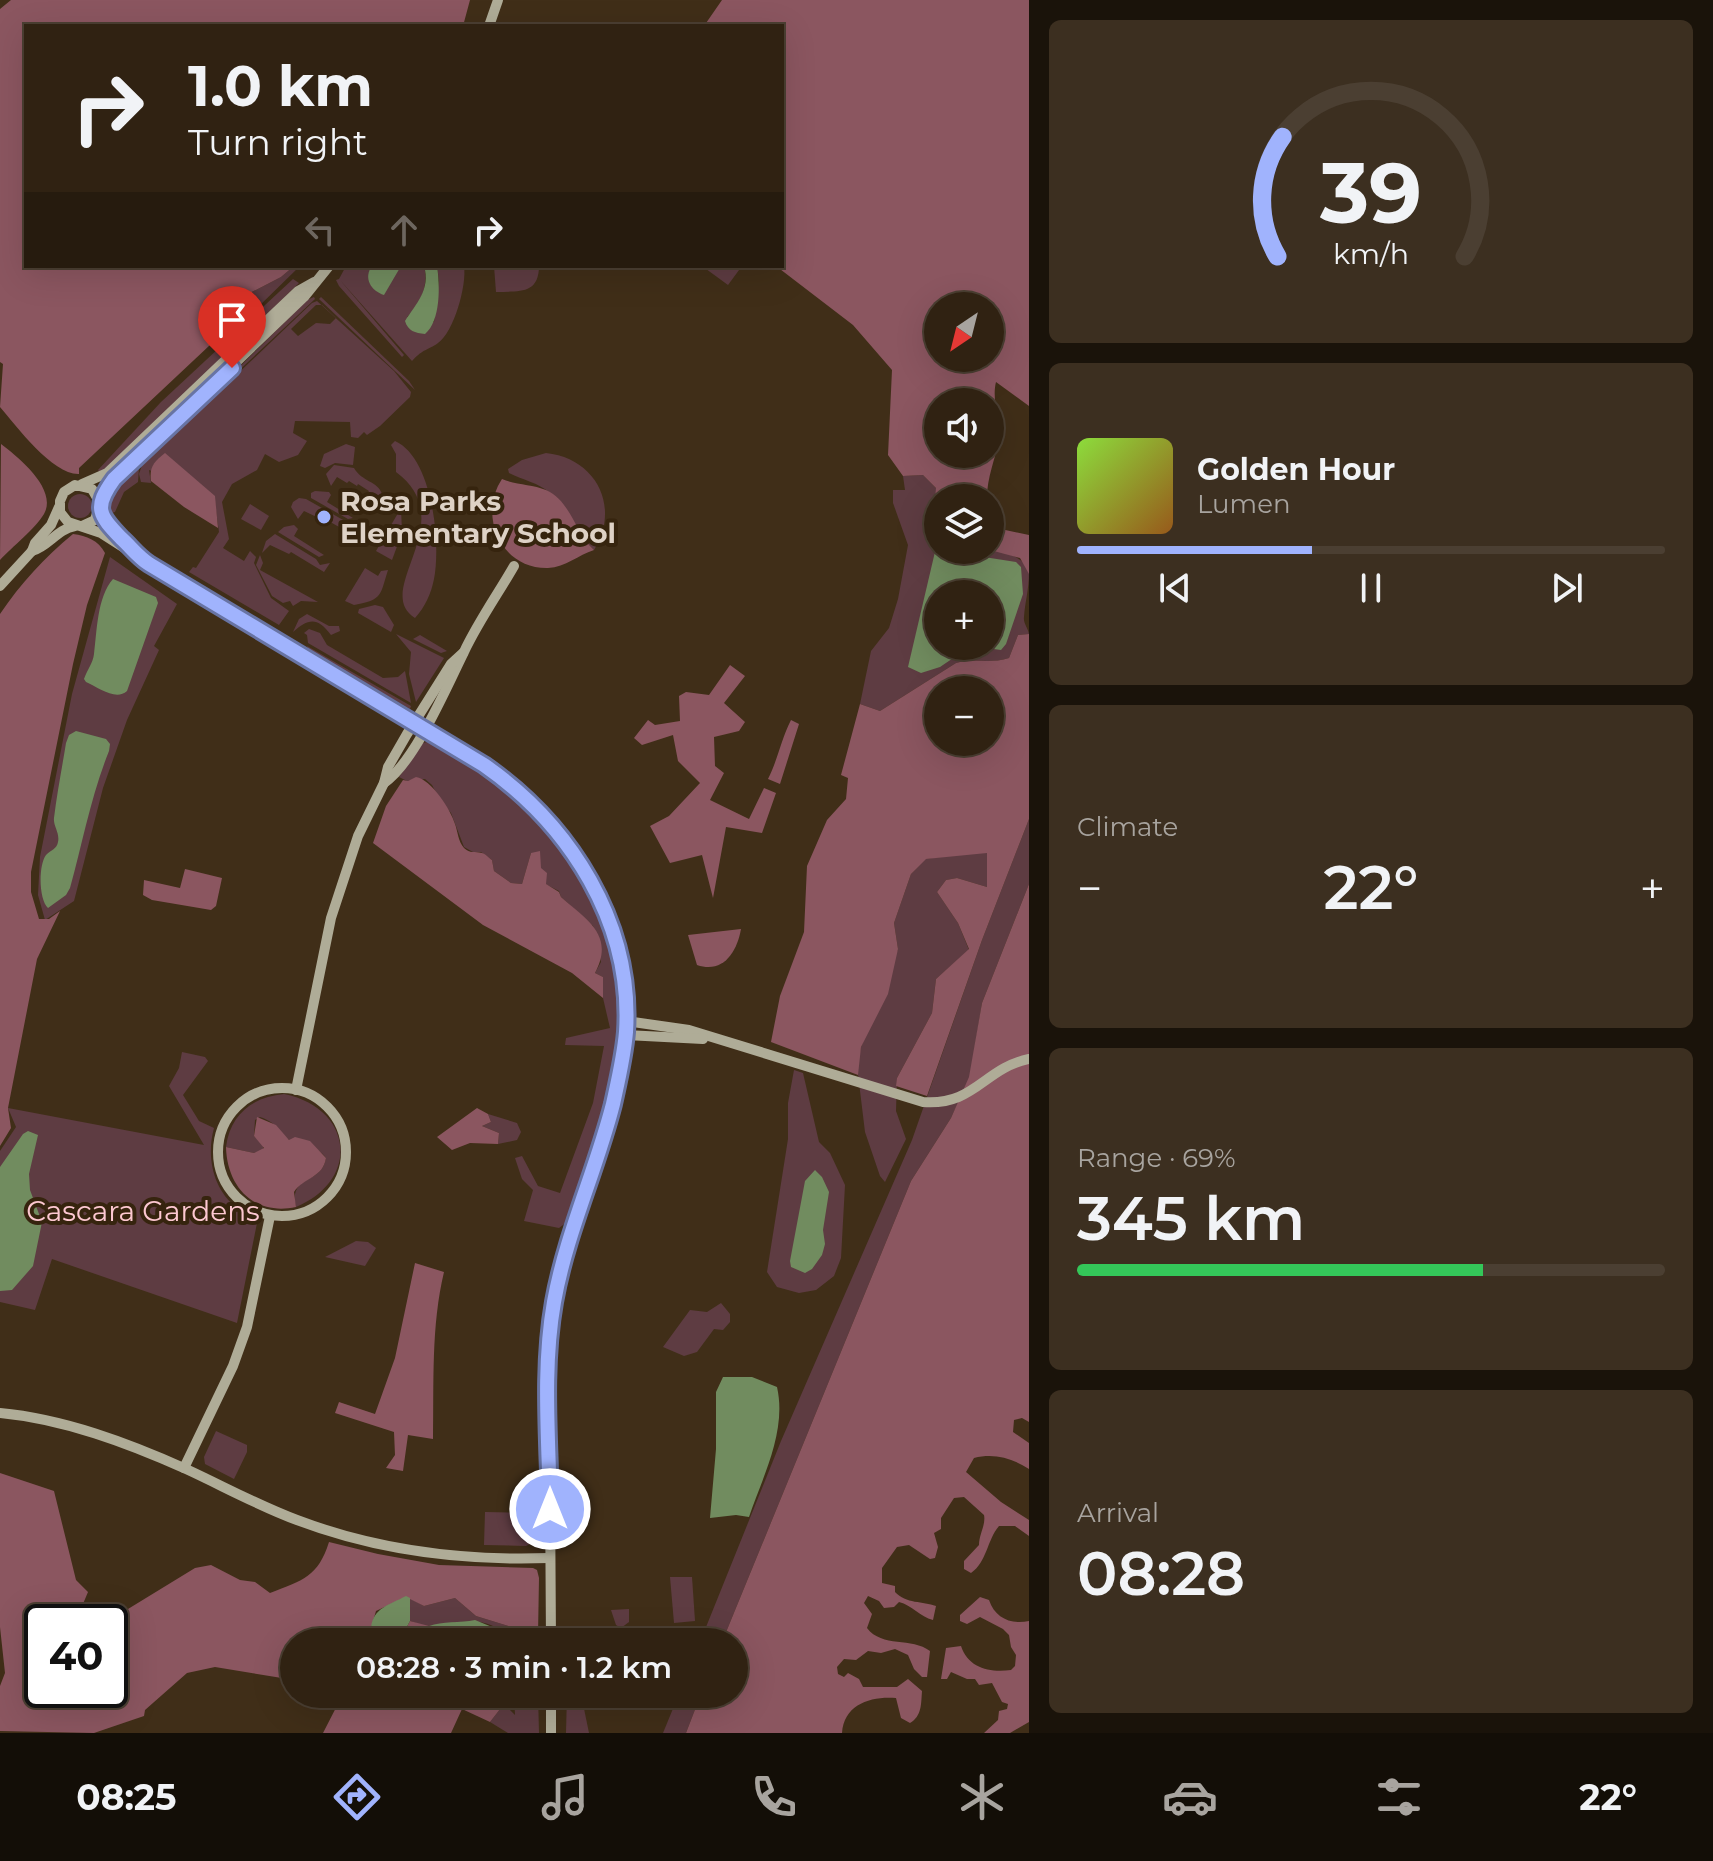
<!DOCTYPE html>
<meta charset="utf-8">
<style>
body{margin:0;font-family:Montserrat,sans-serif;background:#3c2f20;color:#f1f3f6;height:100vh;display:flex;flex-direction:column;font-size:30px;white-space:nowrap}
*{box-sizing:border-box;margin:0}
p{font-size:26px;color:#a8a49f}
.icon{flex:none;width:44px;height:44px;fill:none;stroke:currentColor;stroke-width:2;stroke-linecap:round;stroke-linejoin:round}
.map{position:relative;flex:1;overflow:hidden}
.drawer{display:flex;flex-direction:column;gap:20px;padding:20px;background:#1a130a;width:684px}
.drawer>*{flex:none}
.guide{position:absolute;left:24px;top:24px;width:760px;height:244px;border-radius:0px;box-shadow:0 8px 32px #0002,0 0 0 2px #4b3f32;background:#302212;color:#f1f3f6;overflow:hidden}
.needle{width:52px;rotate:215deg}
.tools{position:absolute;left:924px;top:292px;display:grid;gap:16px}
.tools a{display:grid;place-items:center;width:80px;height:80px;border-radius:50%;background:#302212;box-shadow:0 8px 32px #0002,0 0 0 2px #4b3f32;font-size:40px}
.speed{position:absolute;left:24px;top:1604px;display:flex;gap:16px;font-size:40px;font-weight:700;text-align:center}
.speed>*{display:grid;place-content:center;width:104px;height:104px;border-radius:50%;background:#302212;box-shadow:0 8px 32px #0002,0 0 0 2px #4b3f32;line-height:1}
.speed .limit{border:4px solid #111;border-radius:12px;background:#fff;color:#111}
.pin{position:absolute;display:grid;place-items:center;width:68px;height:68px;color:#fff;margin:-82px -34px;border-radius:50% 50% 50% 0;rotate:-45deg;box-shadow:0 0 8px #0007}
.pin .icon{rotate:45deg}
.me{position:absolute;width:88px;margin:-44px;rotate:0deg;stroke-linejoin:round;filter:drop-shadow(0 0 6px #0008)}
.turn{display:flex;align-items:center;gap:28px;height:168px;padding:0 32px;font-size:36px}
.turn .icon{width:104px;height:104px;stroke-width:2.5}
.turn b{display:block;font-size:56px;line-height:68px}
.lanes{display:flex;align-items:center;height:76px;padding:0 32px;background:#0003;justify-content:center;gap:40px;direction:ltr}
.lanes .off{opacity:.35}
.big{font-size:60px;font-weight:600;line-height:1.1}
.drawer .tile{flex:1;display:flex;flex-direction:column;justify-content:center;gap:12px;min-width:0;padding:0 28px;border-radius:12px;background:#3c2f20}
.drawer .dial{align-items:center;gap:0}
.dial svg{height:208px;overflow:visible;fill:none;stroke:#4b3f32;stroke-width:7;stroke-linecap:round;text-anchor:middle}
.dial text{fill:#f1f3f6;stroke:none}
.song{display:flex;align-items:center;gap:24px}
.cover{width:96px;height:96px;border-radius:12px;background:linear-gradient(135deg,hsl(90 70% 55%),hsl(30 70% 35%))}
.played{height:8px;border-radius:4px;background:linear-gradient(90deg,#a0b3fd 40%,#4b3f32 40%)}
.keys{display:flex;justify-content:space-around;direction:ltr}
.heat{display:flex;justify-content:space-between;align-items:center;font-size:44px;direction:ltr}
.charge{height:12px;border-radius:6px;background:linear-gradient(90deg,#34c759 69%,#4b3f32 0)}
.trip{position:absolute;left:280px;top:1628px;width:468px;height:80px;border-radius:40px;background:#302212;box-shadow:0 8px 32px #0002,0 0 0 2px #4b3f32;font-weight:600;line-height:80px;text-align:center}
.tabs{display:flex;height:128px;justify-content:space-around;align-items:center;background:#130e07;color:#a8a49f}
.tabs .icon{width:56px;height:56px}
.tabs .on{color:#a0b3fd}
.tabs b{font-size:36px;color:#f1f3f6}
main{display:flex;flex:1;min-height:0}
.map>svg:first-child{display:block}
.green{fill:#5e3c42;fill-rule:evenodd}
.forest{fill:#8b5660;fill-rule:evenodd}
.water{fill:#718c5f}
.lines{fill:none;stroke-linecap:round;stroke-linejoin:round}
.secondary{stroke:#afac97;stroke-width:10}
.route-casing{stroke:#6874a4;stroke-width:20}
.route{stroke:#a0b3fd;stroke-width:14}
.poi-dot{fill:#a0b3fd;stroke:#36240e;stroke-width:3}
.labels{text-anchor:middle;stroke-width:8;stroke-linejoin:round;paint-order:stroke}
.poi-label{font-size:28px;font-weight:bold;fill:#ded2c6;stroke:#36240e;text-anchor:start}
.park-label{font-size:28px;fill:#fdc8d1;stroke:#36240e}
</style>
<main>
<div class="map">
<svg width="1029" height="1733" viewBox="0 0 1029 1733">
<rect width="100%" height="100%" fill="#402e18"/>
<g class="green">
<polygon points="294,266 300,266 215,349 243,312 240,308 246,295 281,277"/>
<path d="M346 266H372L370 268 397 271 401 266H424C429 284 421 305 407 317L434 322 439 281 437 266H464C467 285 454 332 438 343 427 351 424 348 412 361L340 280 404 355 402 357 339 286 336 280 339 279Z"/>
<path d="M494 266H539C539 295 518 291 496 292Z"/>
<polygon points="702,266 742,266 728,285"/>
<polygon points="293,279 299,283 102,475 98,470 161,402"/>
<polygon points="314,297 315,299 115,487 121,476 209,397 307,300"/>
<polygon points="321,297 409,381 415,390 319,299"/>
<path d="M317 301 394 371 411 392 410 397 380 426 367 435 364 432 358 438 351 437 350 422 295 421 293 433 307 441 298 455 279 462 265 454 257 470 232 484 222 502 229 539 223 548 244 561 250 551 256 557 254 563 271 598 289 611 279 625 189 572 193 567 196 568 219 532 214 496 149 470 151 483 141 482 139 474 142 465 312 303ZM316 305H322L336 318 330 324 316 323 298 336 291 329Z"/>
<path d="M395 441C433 458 441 544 434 579 431 594 425 607 415 618 371 590 463 522 396 472V454L391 445Z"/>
<polygon points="346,444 355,447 353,465 335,463 325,468 320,466 324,454"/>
<path d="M546 453C596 458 621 507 594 550 576 533 570 509 550 493 539 483 523 480 509 473L508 469 522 460Z"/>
<path d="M334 465 354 468C362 482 378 481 382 494L378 503 369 497 365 502 363 501 369 491 358 484 357 486 349 481 347 483 337 477 331 486 326 474Z"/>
<path d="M139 468 138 482 124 492 115 512 109 514C107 493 124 481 139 468Z"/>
<path d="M923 475 936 488 938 550C962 550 1022 543 1029 573 1029 589 1025 602 1024 617 1023 623 1028 628 1029 634L1018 635 1009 658C991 664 974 658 956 663L880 711 860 704 871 651 889 628 898 599 908 545 893 503V490H905L903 476ZM938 594H990V646H938Z"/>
<polygon points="315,491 329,492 331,495 327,502 353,518 348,519 311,498 311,493"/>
<circle cx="80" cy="506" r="12"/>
<polygon points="299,498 306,499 352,525 348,532 325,519 323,520 304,511 298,519 291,507 293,502"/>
<polygon points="250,504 269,516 261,530 241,519"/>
<polygon points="401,508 402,533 392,560 376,551"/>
<polygon points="294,525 298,529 294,536 324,555 319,557 278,532 284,527"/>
<polygon points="275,534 316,559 320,565 330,563 324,572 291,552 289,554 270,545 262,553 266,541"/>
<polygon points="260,555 263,563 260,570 318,602 301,601 293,606 290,601 283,603 272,596 256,565"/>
<polygon points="110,557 177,604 154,646 159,650 127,720 103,788 74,901 45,920 38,895 40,857 72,694"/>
<path d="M365 568 378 576 381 571 388 570C380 595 383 600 354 605L345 601Z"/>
<polygon points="375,605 383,607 394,625 391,632 358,613 359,609"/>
<path d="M307 614 329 626H339L340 631 331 635C317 616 308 619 293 632L299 619Z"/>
<polygon points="309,629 320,633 327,645 383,678 398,677 405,671 411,703 308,643 307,635 304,633"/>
<polygon points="396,634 444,658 416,702 409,674 411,652"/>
<polygon points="420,635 447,651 441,653 413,639"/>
<polygon points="307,646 411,706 410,709 309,650"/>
<path d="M427 742C444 747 459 760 474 769 575 830 629 934 618 1052 613 1106 585 1170 567 1222L559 1228 524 1221 533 1190 522 1179 515 1158 522 1156 538 1186 560 1193 593 1103 604 1046 565 1045 566 1038 610 1028 603 998V977L595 973 601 962 593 926 561 897 559 891 545 884 541 869 531 853 522 884 511 883 494 871 492 860 481 852H473L464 847 451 813 440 800 432 785 425 779 407 781 399 777 423 743Z"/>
<polygon points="1029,819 1029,884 982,1003 970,1077 951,1118 911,1181 722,1642 700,1642 781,1441 912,1140 982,940"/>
<polygon points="970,853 987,853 987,887 957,878 946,880 937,892 958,923 969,950 936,979 932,1013 897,1078 896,1111 906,1139 885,1182 880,1176 865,1132 857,1066 861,1047 898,949 894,923 911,874 925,859"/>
<path d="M182 1052 205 1057 208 1061 183 1095 199 1121 214 1128C206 1157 213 1189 237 1208 244 1214 252 1216 257 1223L237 1323 52 1259 35 1310 0 1302V1151L16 1127 8 1108 204 1145 169 1086 179 1068Z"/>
<polygon points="794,1070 803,1073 819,1142 830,1153 845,1185 841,1258 834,1276 816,1290 799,1293 777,1287 767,1272 788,1139 788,1103"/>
<path d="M284 1094C353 1108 361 1180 296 1207 288 1174 322 1185 326 1158 317 1145 304 1148 291 1141 280 1135 280 1124 260 1117L255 1120 254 1136 263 1144V1150L254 1153 226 1147C230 1115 252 1097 284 1094Z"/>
<polygon points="488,1114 517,1123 521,1132 517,1140 498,1144 499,1133 482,1126 491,1122"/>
<polygon points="356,1241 368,1242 376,1248 365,1266 325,1257"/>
<polygon points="721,1303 730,1314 730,1322 723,1330 714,1329 697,1352 684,1356 663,1347 690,1310 707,1312"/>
<polygon points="216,1431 247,1445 247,1452 234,1479 205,1464 204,1457"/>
<polygon points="485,1512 535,1513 534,1542 526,1546 484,1545"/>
<polygon points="670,1577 692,1577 695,1621 674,1623"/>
<path d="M410 1598 424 1606 455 1598 476 1616 538 1635V1642H511C489 1611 458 1624 429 1626 424 1627 415 1622 410 1621Z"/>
<polygon points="629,1609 629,1622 621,1628 616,1625 611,1610"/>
<polygon points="514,1694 538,1694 539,1733 508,1733 490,1722 504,1704 515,1715"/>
<polygon points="567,1694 581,1694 589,1733 566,1733"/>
<polygon points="679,1694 701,1694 686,1733 663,1733"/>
</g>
<g class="forest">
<path d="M11 0H470L463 26H26V266H294L281 277 246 295 240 308 243 312 215 349 210 345 79 468V474C53 475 17 427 0 407L3 364 0 362V9Z"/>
<path d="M722 0H1029V406L996 382C991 402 1002 421 999 440 995 460 987 477 987 498H938V501L935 499 936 488 923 475 903 476 888 455 892 370 853 325 776 266H782V26H704ZM990 306V358H938V306ZM938 402H990V454H938Z"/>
<path d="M1 444C18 457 58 489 44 514 35 529 12 547 0 560Z"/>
<path d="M165 453 215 496 218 528 184 507 151 481C149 467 154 462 165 453Z"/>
<path d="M502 479C516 485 532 484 546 490 571 501 575 533 594 550 578 555 566 567 548 568 500 569 478 515 502 479Z"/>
<polygon points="990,523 996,528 1029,535 1029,574 1020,558 990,550"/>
<path d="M73 534C87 536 98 540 105 553L87 605 73 664 31 872V892L39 919H49L60 911 37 959 8 1108 11 1128 0 1146V614C21 583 44 558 73 534Z"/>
<path d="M1029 634V819L982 940 927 1096 896 1086 897 1078 932 1013 936 979 969 949 958 923 937 892 946 880 957 878 987 887V853L926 859 911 874 894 923 898 949 888 994 861 1047 858 1075 771 1042 780 996 804 932 807 866 827 820 846 799 848 778 841 775 860 704 880 711 956 663C974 658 991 664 1009 658L1018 635ZM938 690H990V742H938Z"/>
<polygon points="730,665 745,676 724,703 745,722 739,731 714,737 715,766 724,773 710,800 749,819 764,788 776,793 762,833 726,827 713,898 702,855 670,863 650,826 669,816 700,783 678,761 673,735 642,745 634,738 648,720 655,725 680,721 679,696 686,692 709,695"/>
<path d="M791 720 799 724 780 784 768 779C778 759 781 740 791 720Z"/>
<path d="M416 777C431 779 451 810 455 824 458 832 458 841 464 848 470 854 475 851 482 853 486 854 489 858 492 860L494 871 511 883 522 884 531 853 540 851 541 868 547 873 546 884 559 892 561 897C587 920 615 935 595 973L603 977V998L572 973 483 925 373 843 386 806 403 780 408 781Z"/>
<polygon points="185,869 222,878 216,906 211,910 152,900 143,895 144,880 180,888"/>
<path d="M1029 884V1422L1022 1418 1014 1420 1013 1432 1029 1443V1469C1012 1458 994 1453 974 1458L966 1472 1001 1502 1029 1520V1536L1015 1526H999C987 1540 987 1562 971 1573L964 1569V1561L979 1545C979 1534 986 1525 984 1515L964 1497 954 1498 941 1518V1529L934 1533 938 1547 935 1558 930 1559 909 1545 897 1547 882 1568V1583L895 1586V1592C906 1604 923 1601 936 1606L933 1620C920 1617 912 1605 899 1602L894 1607 884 1608 879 1601 868 1596 864 1603 872 1614 867 1628C882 1648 912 1637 930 1651L927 1677H922L914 1669 908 1655 895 1649 881 1653 868 1651 856 1660 844 1659 837 1667 838 1674 844 1677 848 1673 859 1679 863 1687H897L908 1679 922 1691C921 1704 922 1716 910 1723L901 1718 896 1698C871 1696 844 1704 842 1733H686L701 1694H734V1642H722L911 1181 951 1118 969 1077 982 1003Z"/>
<path d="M741 929C737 952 723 974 697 965L688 935Z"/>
<polygon points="477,1108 488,1114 491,1122 482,1126 499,1133 498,1144 470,1143 452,1150 437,1137"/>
<path d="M257 1117 276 1125 289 1140 295 1137 310 1141 326 1158C323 1178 304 1177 294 1192L296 1207C254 1216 227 1187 226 1147L254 1153 264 1148 254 1136Z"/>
<path d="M415 1263 444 1272C431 1326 434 1384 433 1439L408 1435 403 1471 386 1468 395 1455 394 1432 335 1413 339 1402 375 1414 395 1358Z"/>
<path d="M0 1473 54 1491 76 1580 88 1592 80 1611 83 1622H42V1690H110V1635L128 1609 195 1568 211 1565 240 1580 255 1582 270 1593C303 1580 318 1577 329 1542L378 1554 439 1565 533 1568 537 1570 539 1578 538 1635 476 1616 455 1598 424 1606 406 1597 376 1611 371 1628 404 1632 410 1621 429 1626V1631L452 1642H294V1680L215 1667 187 1673 145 1710 144 1716 94 1733 0 1731V1686L5 1673 0 1627Z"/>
<path d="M980 1597 989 1600C995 1618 1011 1625 1029 1621V1722L1010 1733H984L998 1720 999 1711 1007 1709 1008 1704 1002 1702 992 1683 979 1685 975 1679H967L951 1672 947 1679H941L946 1648 961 1646C968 1668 990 1673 1011 1670L1015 1666 1016 1655 1011 1647 1009 1635 1003 1629 980 1617 967 1624 960 1621V1615Z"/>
<polygon points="343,1694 497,1694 504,1704 490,1722 462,1709 451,1733 323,1733"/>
</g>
<g class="water">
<path d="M372 266H401L384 295C371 291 363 278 372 266Z"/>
<path d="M424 266H437C440 285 441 321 425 334 415 333 408 331 405 321 416 304 431 289 424 266Z"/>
<polygon points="938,539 938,550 966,550 984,557 1016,562 1021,567 1023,594 1006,644 1001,650 971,646 990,646 990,594 938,594 938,646 971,646 940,667 921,673 908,667"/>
<path d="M113 579 156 597 158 603 127 691C116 701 99 688 86 682L84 679C87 670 93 663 94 654 97 632 97 597 113 579Z"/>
<path d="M76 731 106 739 110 744 109 751C91 796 83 841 70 888L66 895 48 908C39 900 38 866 46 855 51 850 57 849 58 842 60 833 53 826 54 818 57 793 62 768 66 743L69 735Z"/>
<polygon points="28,1131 38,1135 29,1174 30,1190 42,1222 33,1266 12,1290 0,1291 0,1167 23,1134"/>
<polygon points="815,1170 822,1177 829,1192 823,1230 825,1244 822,1255 812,1269 805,1273 791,1267 790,1261 805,1181"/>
<path d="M723 1377H752L777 1387C787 1431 763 1476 749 1517L736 1515 710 1518 716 1449V1392Z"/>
<path d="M406 1596 410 1598V1621L404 1632H374L371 1628C373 1608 389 1605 406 1596Z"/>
<path d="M475 1620 497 1629 511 1642H452L428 1631 429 1626C442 1621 460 1623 475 1620Z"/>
</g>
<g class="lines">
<g class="secondary">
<polyline points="489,26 498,0"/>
<polyline points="82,484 107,473 298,291 314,282"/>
<polyline points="100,503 114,479 304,297 329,266"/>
<polyline points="100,510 107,525 131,550"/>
<path d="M82 526 95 520 100 503 92 489 75 485 64 492 60 501V512L68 522 101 533 176 581 484 765C582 833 645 946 621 1068 603 1160 563 1245 549 1338L551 1642"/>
<path d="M32 551C49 546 57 529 75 526"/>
<polyline points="0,586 32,551 35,543 51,525 59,507"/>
<path d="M384 783C415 762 447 686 464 652 478 622 498 594 514 566"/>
<path d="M626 1021 689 1030 923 1102C975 1106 984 1068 1029 1059"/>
<polyline points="626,1035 703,1039"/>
<circle cx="282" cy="1152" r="64"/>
<polyline points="296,1090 331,918 358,836 384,783 388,767 407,734 451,664 463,653"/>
<path d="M0 1413C64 1419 128 1443 186 1469 223 1486 259 1506 297 1520 379 1551 463 1561 549 1558"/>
<polyline points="184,1468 233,1366 247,1327 270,1216"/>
<polyline points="551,1733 551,1694"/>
</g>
</g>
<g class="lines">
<g class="route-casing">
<path id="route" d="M232 368 114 479C93 508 99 515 121 538 131 547 137 556 149 564L484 765C570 825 633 923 626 1032 624 1056 618 1081 613 1104 596 1171 566 1234 554 1302 542 1370 549 1441 550 1509"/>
</g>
<use href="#route" class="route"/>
</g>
<circle class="poi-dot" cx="324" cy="517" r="8"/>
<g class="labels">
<g class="poi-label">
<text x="340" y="511">Rosa Parks<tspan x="340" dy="32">Elementary School</tspan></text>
</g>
<g class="park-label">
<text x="143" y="1221">Cascara Gardens</text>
</g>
</g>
</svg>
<div class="tools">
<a><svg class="needle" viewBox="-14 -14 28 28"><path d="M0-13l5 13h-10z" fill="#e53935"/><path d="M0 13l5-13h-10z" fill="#a8a49f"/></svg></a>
<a><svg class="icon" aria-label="sound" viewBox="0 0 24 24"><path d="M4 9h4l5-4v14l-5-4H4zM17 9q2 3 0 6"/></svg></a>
<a><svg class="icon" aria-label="layers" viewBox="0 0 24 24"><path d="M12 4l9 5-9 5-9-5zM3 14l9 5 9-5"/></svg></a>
<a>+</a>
<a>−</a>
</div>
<div class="speed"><div class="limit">40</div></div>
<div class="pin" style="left:232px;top:368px;background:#d93025"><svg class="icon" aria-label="arrive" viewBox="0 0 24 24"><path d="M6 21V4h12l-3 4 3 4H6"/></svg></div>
<svg class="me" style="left:550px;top:1509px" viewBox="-20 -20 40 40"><circle r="17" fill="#a0b3fd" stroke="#fff" stroke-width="3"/><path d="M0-11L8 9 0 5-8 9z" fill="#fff"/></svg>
<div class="trip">08:28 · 3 min · 1.2 km</div>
<div class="guide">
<div class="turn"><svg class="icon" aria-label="right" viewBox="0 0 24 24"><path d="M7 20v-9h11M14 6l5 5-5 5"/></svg><div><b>1.0 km</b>Turn right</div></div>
<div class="lanes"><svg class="icon off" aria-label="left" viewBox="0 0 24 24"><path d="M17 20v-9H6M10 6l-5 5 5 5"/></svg><svg class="icon off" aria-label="ahead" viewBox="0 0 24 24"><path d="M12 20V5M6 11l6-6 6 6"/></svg><svg class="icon" aria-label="right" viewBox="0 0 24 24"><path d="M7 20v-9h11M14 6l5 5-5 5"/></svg></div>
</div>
</div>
<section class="drawer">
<div class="tile dial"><svg viewBox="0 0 100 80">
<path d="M14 69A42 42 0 1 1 86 69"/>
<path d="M14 69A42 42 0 0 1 16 23" stroke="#a0b3fd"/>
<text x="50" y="56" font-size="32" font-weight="700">39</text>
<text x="50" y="72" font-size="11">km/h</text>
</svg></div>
<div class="tile">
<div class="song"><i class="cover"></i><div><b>Golden Hour</b><p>Lumen</p></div></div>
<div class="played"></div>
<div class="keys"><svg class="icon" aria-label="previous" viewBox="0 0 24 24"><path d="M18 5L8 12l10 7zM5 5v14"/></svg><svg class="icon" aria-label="pause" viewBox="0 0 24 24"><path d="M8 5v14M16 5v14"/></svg><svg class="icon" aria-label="next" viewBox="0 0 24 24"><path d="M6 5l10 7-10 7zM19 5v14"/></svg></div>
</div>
<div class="tile"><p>Climate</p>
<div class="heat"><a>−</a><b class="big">22°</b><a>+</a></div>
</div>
<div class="tile"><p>Range · 69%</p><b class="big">345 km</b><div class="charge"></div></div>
<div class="tile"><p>Arrival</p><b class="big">08:28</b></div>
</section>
</main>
<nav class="tabs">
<b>08:25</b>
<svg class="icon on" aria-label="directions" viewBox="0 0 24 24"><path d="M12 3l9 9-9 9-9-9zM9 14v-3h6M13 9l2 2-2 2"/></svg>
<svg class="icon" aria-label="music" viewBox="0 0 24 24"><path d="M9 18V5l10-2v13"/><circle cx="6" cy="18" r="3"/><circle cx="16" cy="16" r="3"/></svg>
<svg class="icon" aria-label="phone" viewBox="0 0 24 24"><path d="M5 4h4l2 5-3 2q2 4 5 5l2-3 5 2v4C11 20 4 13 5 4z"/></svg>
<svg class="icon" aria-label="climate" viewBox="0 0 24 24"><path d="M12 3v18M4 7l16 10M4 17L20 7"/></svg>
<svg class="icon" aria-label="car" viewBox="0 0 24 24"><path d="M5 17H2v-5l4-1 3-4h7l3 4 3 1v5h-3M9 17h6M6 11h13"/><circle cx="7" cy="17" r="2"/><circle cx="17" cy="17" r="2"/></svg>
<svg class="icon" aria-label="filters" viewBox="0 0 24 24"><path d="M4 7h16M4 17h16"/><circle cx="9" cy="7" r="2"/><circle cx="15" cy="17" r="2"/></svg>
<b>22°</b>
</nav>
